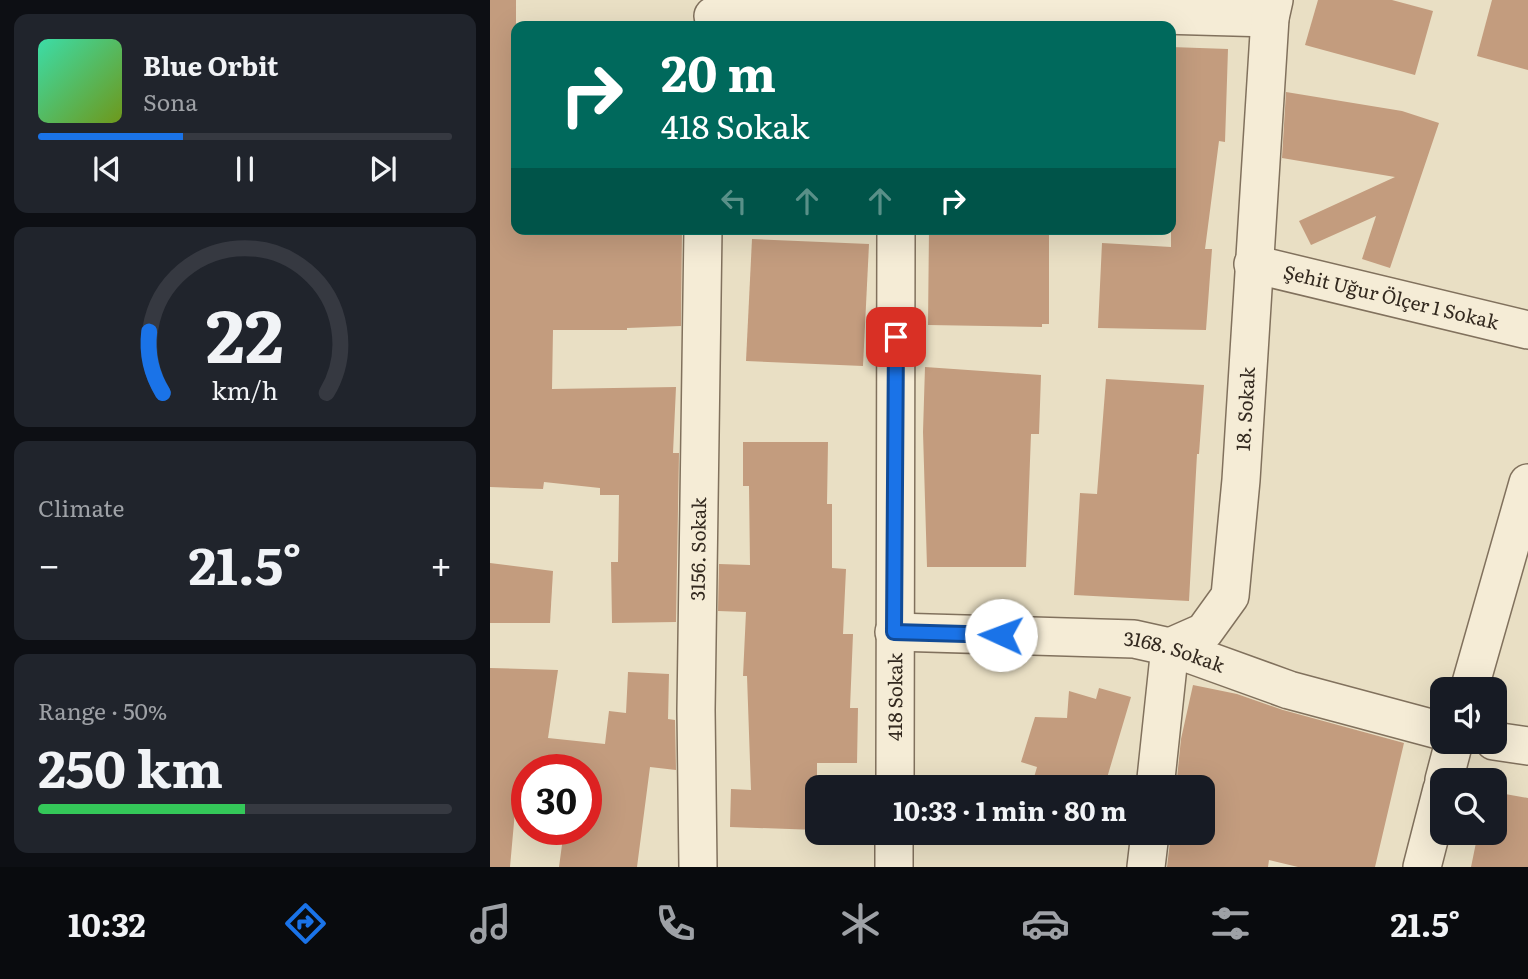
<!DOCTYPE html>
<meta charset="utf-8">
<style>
body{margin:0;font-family:Literata,serif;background:#20242c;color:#f1f3f6;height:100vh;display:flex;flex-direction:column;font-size:26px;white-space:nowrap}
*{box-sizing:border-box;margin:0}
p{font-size:23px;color:#9ea1a6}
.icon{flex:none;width:38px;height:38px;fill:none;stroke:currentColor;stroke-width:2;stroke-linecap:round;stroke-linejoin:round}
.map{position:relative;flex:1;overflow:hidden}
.panel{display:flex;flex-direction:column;gap:14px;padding:14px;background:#0d0f14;width:490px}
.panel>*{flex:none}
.guide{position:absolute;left:21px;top:21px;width:665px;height:214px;border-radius:14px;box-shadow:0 7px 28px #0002;background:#00695c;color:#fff;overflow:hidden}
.fabs{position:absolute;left:940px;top:677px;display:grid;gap:14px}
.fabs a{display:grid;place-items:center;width:77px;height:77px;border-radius:14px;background:#171b24;box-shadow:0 7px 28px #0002;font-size:35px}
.speed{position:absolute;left:21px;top:754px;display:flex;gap:14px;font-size:35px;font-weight:700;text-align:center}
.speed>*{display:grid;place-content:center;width:91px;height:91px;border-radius:50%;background:#171b24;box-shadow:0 7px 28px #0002;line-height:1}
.speed .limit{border:10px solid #d22;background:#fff;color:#111}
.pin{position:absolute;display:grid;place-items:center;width:60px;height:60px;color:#fff;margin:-30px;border-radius:14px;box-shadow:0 4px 10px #0006}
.me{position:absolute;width:77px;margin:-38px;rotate:272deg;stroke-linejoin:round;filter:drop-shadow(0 0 5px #0008)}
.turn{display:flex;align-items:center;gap:24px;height:147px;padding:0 35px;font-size:32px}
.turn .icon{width:91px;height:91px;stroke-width:2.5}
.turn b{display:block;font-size:49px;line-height:60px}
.lanes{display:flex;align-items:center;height:66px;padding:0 35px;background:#0003;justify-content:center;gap:35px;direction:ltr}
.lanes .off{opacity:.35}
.big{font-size:52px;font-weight:700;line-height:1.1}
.panel .card{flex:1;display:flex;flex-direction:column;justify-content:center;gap:10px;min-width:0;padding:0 24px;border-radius:14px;background:#20242c}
.panel .dial{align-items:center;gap:0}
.dial svg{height:182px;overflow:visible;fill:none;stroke:#363941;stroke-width:7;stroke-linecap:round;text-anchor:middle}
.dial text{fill:#f1f3f6;stroke:none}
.song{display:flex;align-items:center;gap:21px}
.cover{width:84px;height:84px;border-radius:10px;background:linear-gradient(135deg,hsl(160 70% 55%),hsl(80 70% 35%))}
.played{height:7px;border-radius:4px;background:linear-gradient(90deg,#1a73e8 35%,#363941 35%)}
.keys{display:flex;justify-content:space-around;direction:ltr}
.heat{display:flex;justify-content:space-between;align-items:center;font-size:38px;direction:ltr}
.charge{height:10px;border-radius:5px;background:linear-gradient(90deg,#34c759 50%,#363941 0)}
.trip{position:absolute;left:315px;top:775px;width:410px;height:70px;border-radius:14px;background:#171b24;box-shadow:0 7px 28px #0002;font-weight:700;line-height:70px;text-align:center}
.tab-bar{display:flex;height:112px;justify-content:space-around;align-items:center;background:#090b0e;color:#9ea1a6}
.tab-bar .icon{width:49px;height:49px}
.tab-bar .active{color:#1a73e8}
.tab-bar b{font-size:32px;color:#f1f3f6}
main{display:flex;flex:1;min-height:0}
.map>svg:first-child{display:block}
.building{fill:#c39c7e}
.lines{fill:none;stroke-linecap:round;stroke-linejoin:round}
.street-casing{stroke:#81715d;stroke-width:40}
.street{stroke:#f5ecd6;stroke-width:37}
.route-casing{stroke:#114b97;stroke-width:18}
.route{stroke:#1a73e8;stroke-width:12}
.labels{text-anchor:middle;stroke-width:6;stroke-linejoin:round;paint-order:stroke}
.street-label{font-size:19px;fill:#33291f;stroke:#f1e9d3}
</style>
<main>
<section class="panel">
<div class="card">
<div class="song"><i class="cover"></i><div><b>Blue Orbit</b><p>Sona</p></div></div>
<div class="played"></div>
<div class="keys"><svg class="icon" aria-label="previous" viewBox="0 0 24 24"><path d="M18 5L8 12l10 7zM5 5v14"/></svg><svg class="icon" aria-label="pause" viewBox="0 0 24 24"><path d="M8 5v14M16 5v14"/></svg><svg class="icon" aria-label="next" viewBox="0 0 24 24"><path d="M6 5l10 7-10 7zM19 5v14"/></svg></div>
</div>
<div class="card dial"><svg viewBox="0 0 100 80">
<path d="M14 69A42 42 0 1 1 86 69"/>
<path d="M14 69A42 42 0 0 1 8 42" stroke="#1a73e8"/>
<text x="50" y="56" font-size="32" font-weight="700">22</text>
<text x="50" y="72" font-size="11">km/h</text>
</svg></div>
<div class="card"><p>Climate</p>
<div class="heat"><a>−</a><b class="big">21.5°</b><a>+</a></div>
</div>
<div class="card"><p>Range · 50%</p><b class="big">250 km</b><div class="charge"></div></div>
</section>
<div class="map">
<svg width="1038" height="867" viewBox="0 0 1038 867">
<rect width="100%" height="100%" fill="#e9dfc4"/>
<g class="building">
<polygon points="0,0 26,0 26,229 192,229 191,326 137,328 137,330 63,330 62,389 186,387 183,453 189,453 186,622 122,623 121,562 128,562 129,495 110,495 110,488 54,482 53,489 0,487"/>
<polygon points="828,0 902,0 943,11 925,75 815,45"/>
<polygon points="1002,0 1038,0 1038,70 987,56"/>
<polygon points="681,47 738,49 735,142 729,141 715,249 722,249 716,330 608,328 612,243 681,247"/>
<polygon points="796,92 912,111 949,123 900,268 872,259 886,216 821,245 809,221 905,177 792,158"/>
<polygon points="439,229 559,229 559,324 552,324 552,327 438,325"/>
<polygon points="262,239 379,244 373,366 256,361"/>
<polygon points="435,367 551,375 549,434 541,434 536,567 437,567 433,432"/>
<polygon points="616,379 714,385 709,454 707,454 699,601 584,595 590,493 607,494"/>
<polygon points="253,442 338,442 337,504 342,504 342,568 356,569 353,634 363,634 360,708 368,708 367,763 327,763 327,830 240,827 241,789 261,790 257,676 253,676 256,612 228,611 229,564 260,565 259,486 253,486"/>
<polygon points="0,563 63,571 60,623 0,623"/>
<polygon points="0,668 68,670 58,738 115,744 119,711 136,713 138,672 179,674 178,719 185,720 186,770 160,767 147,867 69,867 74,830 96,830 96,770 37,770 37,790 27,789 20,867 0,867"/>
<polygon points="703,685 747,694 793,710 914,743 885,867 808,867 779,860 778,867 677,867 681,833 712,833 712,788 686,788 691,739"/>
<polygon points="609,688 641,697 614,788 541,788 547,767 531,762 545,717 577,718 579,691 606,699"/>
<polygon points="1004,792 1038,798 1038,867 981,867 988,833 1004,833"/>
</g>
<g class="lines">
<g class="street-casing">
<g id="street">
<polyline points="223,16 418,8 780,18"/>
<path id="s1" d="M763 264 1038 330"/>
<path id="s2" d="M404 632 644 639 680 647 799 690 952 731"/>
<polyline points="979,690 1038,483"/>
<polyline points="1004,741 1038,746"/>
<polyline points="954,780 964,742"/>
<path id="s3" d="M405 788 406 229"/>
<path id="s4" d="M665 788 680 647 714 632 740 596 751 480 780 18 784 0"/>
<path id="s5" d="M208 867 206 710 213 229"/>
<polyline points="404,867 404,833"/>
<polyline points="656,867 660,833"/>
<polyline points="932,867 952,789"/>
</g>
</g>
<use href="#street" class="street"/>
</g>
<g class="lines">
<g class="route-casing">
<polyline id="route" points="406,337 404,632 511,635"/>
</g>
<use href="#route" class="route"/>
</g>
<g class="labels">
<g class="street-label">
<text dy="7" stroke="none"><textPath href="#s1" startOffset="142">Şehit Uğur Ölçer 1 Sokak</textPath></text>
<text dy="7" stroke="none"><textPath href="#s4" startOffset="411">18. Sokak</textPath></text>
<text dy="7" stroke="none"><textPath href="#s5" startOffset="318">3156. Sokak</textPath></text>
<text dy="7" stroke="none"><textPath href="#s2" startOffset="282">3168. Sokak</textPath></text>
<text dy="7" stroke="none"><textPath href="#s3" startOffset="91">418 Sokak</textPath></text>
</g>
</g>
</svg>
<div class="fabs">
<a><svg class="icon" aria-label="sound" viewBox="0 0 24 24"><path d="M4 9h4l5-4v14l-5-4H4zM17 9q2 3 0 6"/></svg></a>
<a><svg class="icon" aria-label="search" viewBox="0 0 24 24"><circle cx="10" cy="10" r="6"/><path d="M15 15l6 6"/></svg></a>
</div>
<div class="speed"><div class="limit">30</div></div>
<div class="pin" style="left:406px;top:337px;background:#d93025"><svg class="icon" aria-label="arrive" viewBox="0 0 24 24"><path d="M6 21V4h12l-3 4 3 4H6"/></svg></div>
<svg class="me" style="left:511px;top:635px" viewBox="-20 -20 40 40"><circle r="19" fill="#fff"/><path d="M0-13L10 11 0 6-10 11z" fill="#1a73e8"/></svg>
<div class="trip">10:33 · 1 min · 80 m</div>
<div class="guide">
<div class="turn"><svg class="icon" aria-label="right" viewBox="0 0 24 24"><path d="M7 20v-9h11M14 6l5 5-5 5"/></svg><div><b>20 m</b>418 Sokak</div></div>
<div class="lanes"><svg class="icon off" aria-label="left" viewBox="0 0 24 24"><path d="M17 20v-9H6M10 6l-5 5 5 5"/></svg><svg class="icon off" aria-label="ahead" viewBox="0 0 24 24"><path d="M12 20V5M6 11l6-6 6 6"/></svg><svg class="icon off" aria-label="ahead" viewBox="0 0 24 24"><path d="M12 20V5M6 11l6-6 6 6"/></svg><svg class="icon" aria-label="right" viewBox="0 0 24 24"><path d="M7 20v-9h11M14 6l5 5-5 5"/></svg></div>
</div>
</div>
</main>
<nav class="tab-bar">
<b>10:32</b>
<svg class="icon active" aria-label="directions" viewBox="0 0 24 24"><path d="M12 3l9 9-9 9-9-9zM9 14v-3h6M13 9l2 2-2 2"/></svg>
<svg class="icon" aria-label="music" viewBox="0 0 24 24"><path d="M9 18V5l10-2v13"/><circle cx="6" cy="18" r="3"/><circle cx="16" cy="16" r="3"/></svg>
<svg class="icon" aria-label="phone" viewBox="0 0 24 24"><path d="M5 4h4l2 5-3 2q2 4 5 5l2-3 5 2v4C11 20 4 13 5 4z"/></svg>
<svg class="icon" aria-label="climate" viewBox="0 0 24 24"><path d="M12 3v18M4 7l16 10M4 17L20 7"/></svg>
<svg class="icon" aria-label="car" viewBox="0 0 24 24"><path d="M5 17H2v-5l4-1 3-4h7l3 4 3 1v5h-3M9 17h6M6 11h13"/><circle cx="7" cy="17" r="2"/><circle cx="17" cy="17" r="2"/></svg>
<svg class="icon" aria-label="filters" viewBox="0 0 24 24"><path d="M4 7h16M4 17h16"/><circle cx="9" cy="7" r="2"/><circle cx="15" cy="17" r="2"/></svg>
<b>21.5°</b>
</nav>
